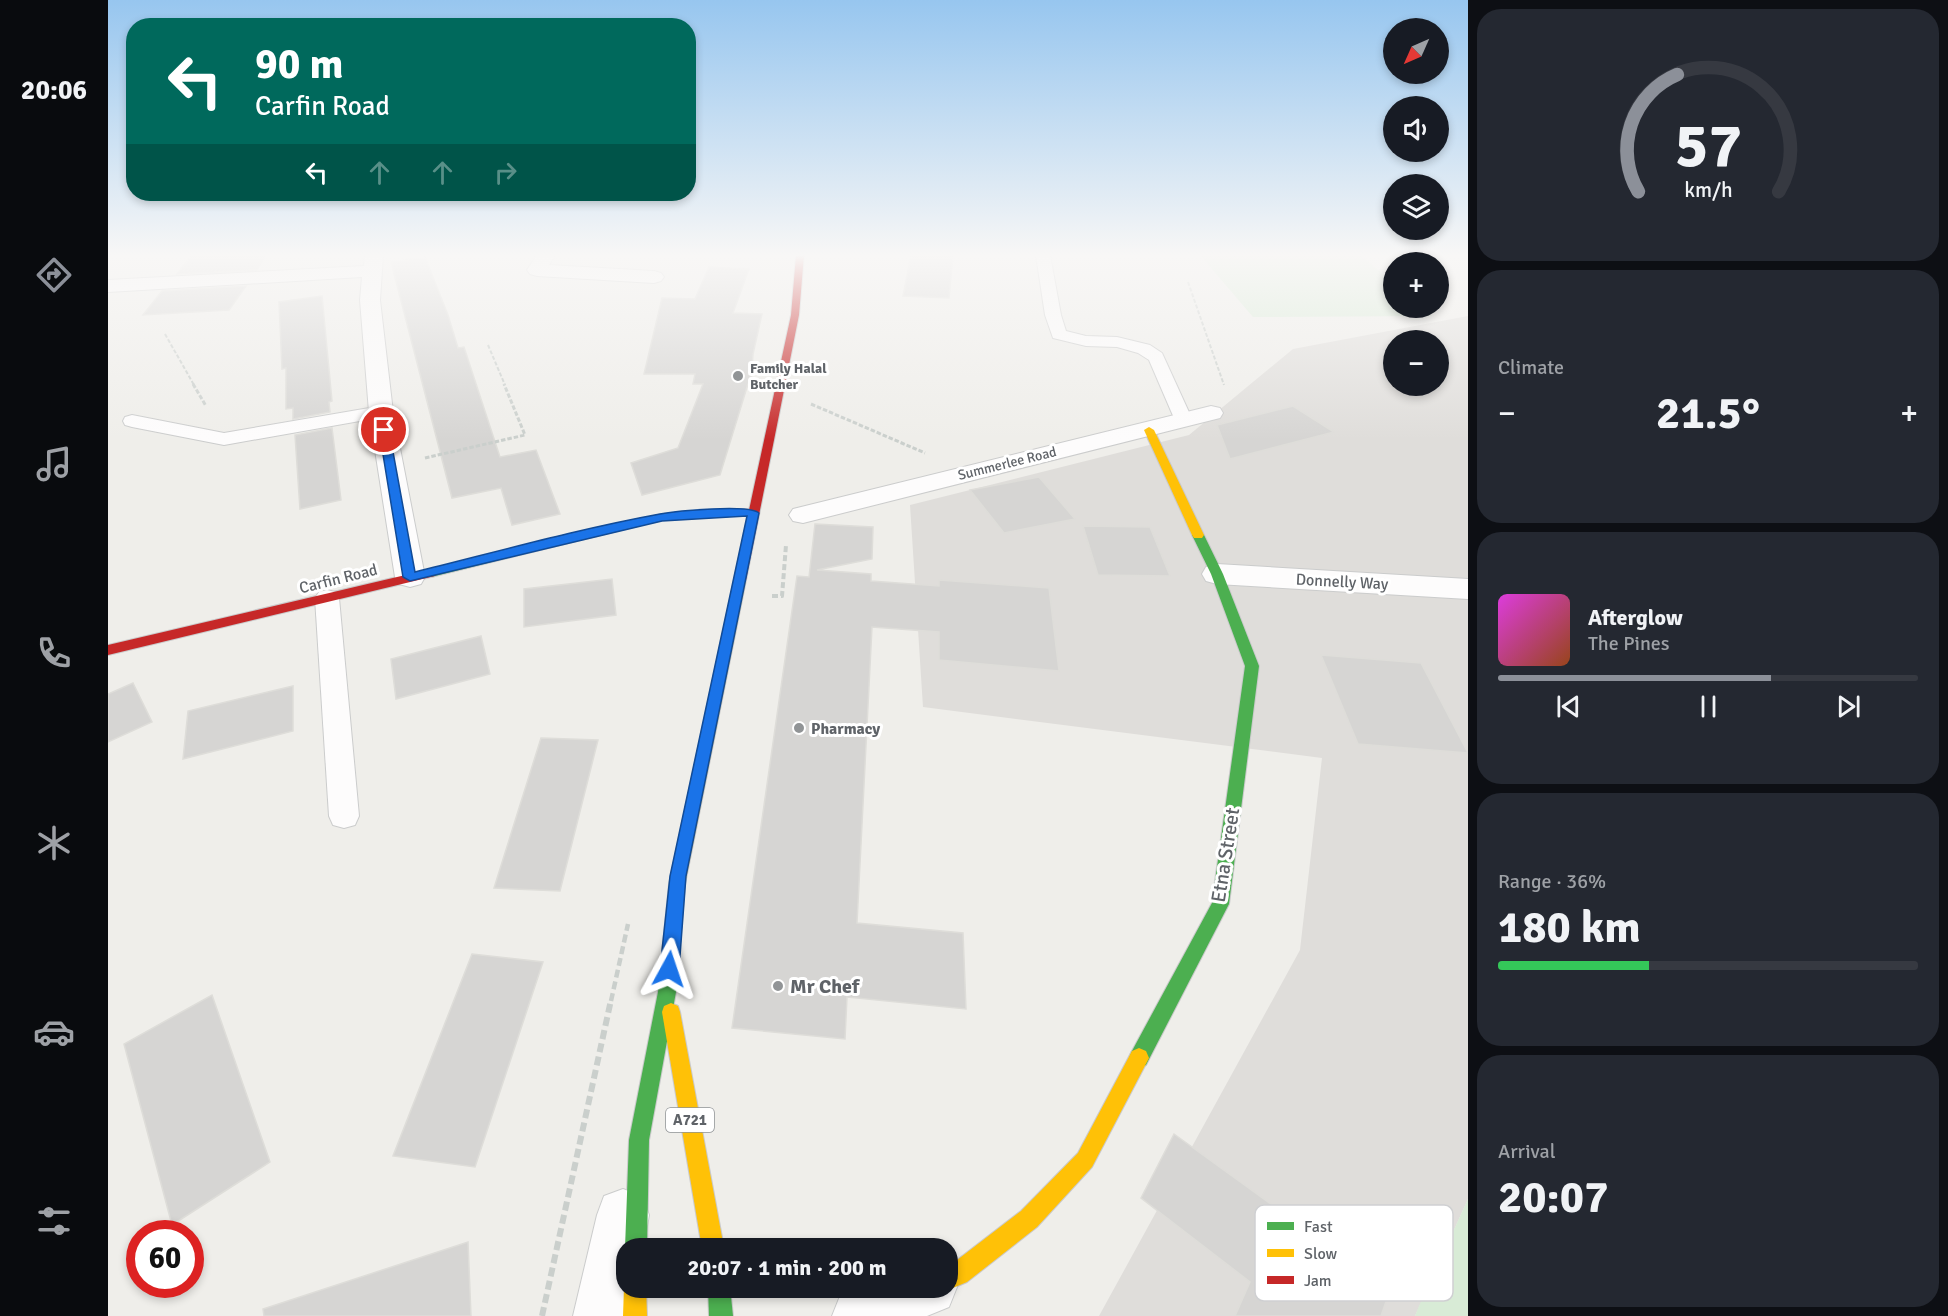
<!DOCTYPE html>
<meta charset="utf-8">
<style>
body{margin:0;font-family:Signika,sans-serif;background:#242831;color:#f1f3f6;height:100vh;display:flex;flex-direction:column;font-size:22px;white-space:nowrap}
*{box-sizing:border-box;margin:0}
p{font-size:20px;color:#9ea1a6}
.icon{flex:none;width:33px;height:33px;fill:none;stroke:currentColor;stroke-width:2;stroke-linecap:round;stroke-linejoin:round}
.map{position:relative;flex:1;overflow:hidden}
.side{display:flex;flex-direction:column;gap:9px;padding:9px;background:#0d0f14;width:480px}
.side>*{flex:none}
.banner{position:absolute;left:18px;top:18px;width:570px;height:183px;border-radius:24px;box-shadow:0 3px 9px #0003;background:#00695c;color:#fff;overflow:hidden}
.needle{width:39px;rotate:225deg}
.fabs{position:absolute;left:1275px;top:18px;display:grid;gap:12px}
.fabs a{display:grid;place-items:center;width:66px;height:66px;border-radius:50%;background:#171b24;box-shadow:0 3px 9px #0003;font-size:30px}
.speed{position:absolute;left:18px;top:1220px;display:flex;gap:12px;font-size:30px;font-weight:700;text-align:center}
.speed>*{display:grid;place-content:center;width:78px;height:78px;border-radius:50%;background:#171b24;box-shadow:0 3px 9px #0003;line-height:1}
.speed .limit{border:9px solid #d22;background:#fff;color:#111}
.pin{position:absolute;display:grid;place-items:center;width:51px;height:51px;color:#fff;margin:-26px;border:3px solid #fff;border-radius:50%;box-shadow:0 2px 6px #0007}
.me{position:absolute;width:66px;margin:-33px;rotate:5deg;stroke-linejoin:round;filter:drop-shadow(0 0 4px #0008)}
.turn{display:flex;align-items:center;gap:21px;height:126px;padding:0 30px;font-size:27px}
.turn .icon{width:78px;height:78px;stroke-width:2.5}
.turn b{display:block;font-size:42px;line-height:51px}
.lanes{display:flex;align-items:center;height:57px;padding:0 30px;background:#0003;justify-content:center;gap:30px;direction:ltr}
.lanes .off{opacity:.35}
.big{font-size:45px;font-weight:700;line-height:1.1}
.side .widget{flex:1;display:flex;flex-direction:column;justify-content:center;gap:9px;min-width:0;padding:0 21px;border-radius:24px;background:#242831}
.side .dial{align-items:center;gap:0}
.dial svg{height:156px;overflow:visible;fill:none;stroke:#363941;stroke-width:7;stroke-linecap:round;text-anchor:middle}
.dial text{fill:#f1f3f6;stroke:none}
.song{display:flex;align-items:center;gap:18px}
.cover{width:72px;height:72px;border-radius:9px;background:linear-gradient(135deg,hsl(300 70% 55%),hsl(20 70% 35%))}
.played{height:6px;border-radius:3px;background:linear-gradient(90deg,#8c9099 65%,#363941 65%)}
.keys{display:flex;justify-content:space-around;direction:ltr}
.heat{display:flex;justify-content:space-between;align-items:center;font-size:33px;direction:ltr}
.charge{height:9px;border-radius:4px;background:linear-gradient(90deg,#34c759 36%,#363941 0)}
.trip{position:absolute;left:508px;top:1238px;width:342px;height:60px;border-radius:24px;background:#171b24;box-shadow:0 3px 9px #0003;font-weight:700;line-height:60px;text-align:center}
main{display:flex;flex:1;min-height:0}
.dock{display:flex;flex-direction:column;width:108px;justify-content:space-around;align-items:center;background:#090b0e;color:#9ea1a6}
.dock .icon{width:42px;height:42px}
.dock .active{color:#8c9099}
.dock b{font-size:27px;color:#f1f3f6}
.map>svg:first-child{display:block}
.industrial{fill:#dfddda;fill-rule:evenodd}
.green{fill:#d8ebd6}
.building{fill:#d6d5d3;stroke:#deddd9;stroke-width:1.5}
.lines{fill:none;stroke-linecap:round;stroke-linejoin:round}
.lane-casing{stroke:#cbcccc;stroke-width:2}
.street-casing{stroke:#cbcccc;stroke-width:2}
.fast-casing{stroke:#cacacb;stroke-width:2}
.slow-casing{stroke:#cacacb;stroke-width:2}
.jam-casing{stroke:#cacacb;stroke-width:2}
.path-far4{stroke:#cacfcc;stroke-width:2;stroke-dasharray:4 2;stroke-linecap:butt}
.path-far3{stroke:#cacfcc;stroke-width:3;stroke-dasharray:4.5 2;stroke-linecap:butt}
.path-far2{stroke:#cacfcc;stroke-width:4;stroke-dasharray:6 3;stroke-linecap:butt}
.path-far1{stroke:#cacfcc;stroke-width:4.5;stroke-dasharray:8 4;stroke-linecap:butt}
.path{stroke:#cacfcc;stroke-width:6;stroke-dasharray:9 4.5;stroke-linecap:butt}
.lane{fill:#fdfcfc;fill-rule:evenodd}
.street{fill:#fdfcfc;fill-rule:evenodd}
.fast{fill:#4caf50;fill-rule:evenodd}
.slow{fill:#ffc107;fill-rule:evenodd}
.jam{fill:#c62828;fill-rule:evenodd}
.route{fill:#1a73e8;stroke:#114b97;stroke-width:1.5}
.poi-dot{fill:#919496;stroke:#fff;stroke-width:2}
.labels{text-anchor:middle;stroke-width:6;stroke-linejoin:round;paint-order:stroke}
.far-poi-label{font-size:14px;font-weight:bold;fill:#5f6368;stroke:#fff;text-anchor:start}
.far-street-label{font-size:14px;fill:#5f6368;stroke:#fff}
.shield{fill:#fff;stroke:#8f9295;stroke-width:1.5}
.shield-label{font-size:15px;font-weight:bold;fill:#5f6368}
.street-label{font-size:16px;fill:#5f6368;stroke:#fff}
.poi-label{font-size:16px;font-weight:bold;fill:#5f6368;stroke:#fff;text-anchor:start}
.near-street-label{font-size:20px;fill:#5f6368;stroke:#fff}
.near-poi-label{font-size:20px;font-weight:bold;fill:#5f6368;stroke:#fff;text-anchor:start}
.key{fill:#fff;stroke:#cfd0d2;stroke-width:1.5}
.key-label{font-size:16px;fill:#5f6368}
</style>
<main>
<nav class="dock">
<b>20:06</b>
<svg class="icon active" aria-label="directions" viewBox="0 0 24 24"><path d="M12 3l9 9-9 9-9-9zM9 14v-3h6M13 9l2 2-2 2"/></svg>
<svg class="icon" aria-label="music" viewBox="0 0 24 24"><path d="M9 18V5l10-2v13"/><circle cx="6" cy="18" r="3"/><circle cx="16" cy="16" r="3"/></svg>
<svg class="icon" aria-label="phone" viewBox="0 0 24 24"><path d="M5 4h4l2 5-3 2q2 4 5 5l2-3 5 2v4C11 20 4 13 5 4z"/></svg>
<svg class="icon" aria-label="climate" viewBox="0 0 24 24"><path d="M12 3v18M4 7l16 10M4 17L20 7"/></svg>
<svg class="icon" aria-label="car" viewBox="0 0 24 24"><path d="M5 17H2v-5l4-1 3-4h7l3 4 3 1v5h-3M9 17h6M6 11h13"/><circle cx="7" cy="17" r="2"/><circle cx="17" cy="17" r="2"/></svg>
<svg class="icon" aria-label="filters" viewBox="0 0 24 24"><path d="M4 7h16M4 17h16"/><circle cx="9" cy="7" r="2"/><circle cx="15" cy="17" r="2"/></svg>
</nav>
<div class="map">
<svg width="1360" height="1316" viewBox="0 0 1360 1316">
<rect width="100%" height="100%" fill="#efeeea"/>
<path class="industrial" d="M1360 316V1199L1307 1316H991L1192 950 1214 758 815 707 802 505 1081 435 1185 349ZM1286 340H1330V386H1286Z"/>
<g class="green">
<polygon points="1092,255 1253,255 1285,283 1286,308 1314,308 1324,316 1145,317"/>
<polygon points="1360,1199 1360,1316 1307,1316 1311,1306"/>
</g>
<g class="building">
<polygon points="84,255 158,255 149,270 69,274"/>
<polygon points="803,255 845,255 841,298 795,296"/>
<polygon points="317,257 340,315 350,348 356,347 392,457 428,450 452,514 404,525 393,488 344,498 283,262"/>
<polygon points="601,267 641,269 625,313 654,314 645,354 643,384 640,384 612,475 534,495 523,463 570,448 595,384 585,384 587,374 536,374 554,298 587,299"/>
<polygon points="138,286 121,310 35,315 54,291"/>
<polygon points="214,296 224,401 221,402 222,412 185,419 185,408 178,409 178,368 174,369 171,302"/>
<polygon points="1185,406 1226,432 1122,459 1109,425"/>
<polygon points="224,428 233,500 192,509 187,435"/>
<polygon points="931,477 967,519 896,533 862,490"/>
<polygon points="707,524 765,527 764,559 709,570 763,574 763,581 831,586 831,580 941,588 951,671 831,660 831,632 764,627 749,923 855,933 858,1009 739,997 737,1039 624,1028 689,576 701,577"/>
<polygon points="975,526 1042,527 1062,576 990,575"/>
<polygon points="504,579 508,615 416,627 416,589"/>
<polygon points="373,636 382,674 288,699 283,659"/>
<polygon points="1213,655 1313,663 1360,753 1250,744"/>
<polygon points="25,683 44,722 0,742 0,694"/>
<polygon points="185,686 185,731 75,759 80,711"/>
<polygon points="433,738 490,740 452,891 386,888"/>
<polygon points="364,954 435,962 367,1167 285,1156"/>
<polygon points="104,995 162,1162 64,1225 16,1044"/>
<polygon points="1066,1134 1282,1290 1273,1316 1127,1316 1142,1282 1033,1198"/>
<polygon points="360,1242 363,1316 156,1316 155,1309"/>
</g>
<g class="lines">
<g class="lane-casing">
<g id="lane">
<polygon points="928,255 942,255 953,315 958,331 978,336 1009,337 1042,345 1054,353 1085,421 1083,425 1069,425 1041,360 1030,353 1009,347 978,346 945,338 937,315"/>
<polygon points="273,406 280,408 282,412 280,416 116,445 24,427 17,425 15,421 17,417 24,415 116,433"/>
<polygon points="219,590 227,592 231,598 251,816 247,825 236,828 225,825 221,816 207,598 211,592"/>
</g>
</g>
<g class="street-casing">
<g id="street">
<polygon points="257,255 275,255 272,300 285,412 317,577 313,584 302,587 291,584 287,577 261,412 252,300 254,277 0,292 0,280 256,266"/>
<polygon points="429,255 447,255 441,265 546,271 553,273 556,277 553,281 546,283 429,276 422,274 419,270"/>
<polygon points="1103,406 1112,408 1115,413 1112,418 695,523 685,521 681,515 685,509"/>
<polygon points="1109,564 1360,579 1360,599 1109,584 1098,581 1094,574 1098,567"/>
<polygon points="515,1189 534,1196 541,1215 535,1248 519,1248 519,1287 527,1287 521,1316 465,1316 489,1215 496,1196"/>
<polygon points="840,1267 849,1287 841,1307 819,1316 724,1316 732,1296 754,1287 840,1287"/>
</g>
</g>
<g class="fast-casing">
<g id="fast">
<polygon points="645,509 651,512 649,514 554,520 323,577 317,573 323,569 554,514"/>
<polygon points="1090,531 1096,535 1115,574 1151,666 1121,904 1038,1065 1031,1068 1024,1065 1021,1058 1024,1051 1104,903 1137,666 1103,574 1084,535"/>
<polygon points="569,877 575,879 577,884 568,992 541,1140 539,1248 519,1248 519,1253 517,1248 521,1140 550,992 561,884 563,879"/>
<polygon points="600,1287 622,1287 625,1316 601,1316"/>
</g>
</g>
<g class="slow-casing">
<g id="slow">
<polygon points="1041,427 1046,430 1096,535 1094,538 1086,538 1084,535 1036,430"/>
<polygon points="632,576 638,580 577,884 575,889 569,891 563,889 561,884 626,580"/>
<polygon points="563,1003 570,1006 572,1012 616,1248 594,1248 554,1012 556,1006"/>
<polygon points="1031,1048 1038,1051 1041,1058 984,1167 929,1227 859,1282 840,1290 832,1287 840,1287 840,1267 913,1211 970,1153 1024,1051"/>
<polygon points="519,1279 519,1287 538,1287 539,1316 515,1316 516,1287"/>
</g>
</g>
<g class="jam-casing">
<g id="jam">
<polygon points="688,255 696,255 691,315 638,580 632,584 626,580 683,315"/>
<polygon points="323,569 327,570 329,573 327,576 0,655 0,645"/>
</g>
</g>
<g class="path-far4">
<polyline points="1080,282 1116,385"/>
<polyline points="57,334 86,385"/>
<polyline points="380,345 397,385"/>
</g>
<g class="path-far3">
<polyline points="85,384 98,406"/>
<polyline points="703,404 817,453"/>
<polyline points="317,458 417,435 396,384"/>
</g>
<polyline class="path-far2" points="664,596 674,596 678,545"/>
<polyline class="path-far1" points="503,1001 520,924"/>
<polyline class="path" points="434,1316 503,1000"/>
<use href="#lane" class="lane"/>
<use href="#street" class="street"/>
<use href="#fast" class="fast"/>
<use href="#slow" class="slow"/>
<use href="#jam" class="jam"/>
</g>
<linearGradient id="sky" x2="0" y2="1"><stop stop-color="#97c6ef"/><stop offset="0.58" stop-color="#f8f7f6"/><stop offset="1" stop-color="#f8f7f6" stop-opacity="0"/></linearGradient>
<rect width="1360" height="440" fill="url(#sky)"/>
<path class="route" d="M276 427 281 430 307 572C388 552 470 529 552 514 568 511 641 504 651 513L578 876 571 969 568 975 561 978 555 975 552 969 562 876 639 516 554 521 302 581 295 577 271 430Z"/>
<g class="poi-dot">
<circle cx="630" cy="376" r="6"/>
<circle cx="691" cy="728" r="6"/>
<circle cx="670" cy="986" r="6"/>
</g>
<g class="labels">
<g class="far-poi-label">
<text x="642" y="373">Family Halal<tspan x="642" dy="16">Butcher</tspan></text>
</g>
<g class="far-street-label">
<text transform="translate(899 463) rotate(-14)" y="5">Summerlee Road</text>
</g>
<rect class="shield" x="558" y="1108" width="48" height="24" rx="4.5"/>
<g class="shield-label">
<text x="582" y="1125">A721</text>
</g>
<g class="street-label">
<text transform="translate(230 578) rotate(-14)" y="6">Carfin Road</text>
<text transform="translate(1234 581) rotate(3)" y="6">Donnelly Way</text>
</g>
<g class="poi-label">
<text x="703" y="734">Pharmacy</text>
</g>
<g class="near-street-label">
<text transform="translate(1117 855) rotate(-81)" y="7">Etna Street</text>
</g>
<g class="near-poi-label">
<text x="682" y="993">Mr Chef</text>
</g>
</g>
<rect x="1147" y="1205" width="198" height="96" rx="9" class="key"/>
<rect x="1159" y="1222" width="27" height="8" fill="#4caf50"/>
<rect x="1159" y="1249" width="27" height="8" fill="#ffc107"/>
<rect x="1159" y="1276" width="27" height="8" fill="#c62828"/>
<g class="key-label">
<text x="1196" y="1232">Fast</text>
<text x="1196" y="1259">Slow</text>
<text x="1196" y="1286">Jam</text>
</g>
</svg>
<div class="fabs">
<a><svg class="needle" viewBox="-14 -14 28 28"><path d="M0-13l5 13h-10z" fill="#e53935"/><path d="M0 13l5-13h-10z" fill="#9ea1a6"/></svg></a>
<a><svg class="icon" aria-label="sound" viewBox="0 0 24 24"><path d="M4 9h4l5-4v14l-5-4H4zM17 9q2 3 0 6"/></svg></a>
<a><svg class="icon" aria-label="layers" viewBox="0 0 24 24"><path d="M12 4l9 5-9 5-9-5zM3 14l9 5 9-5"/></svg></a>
<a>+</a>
<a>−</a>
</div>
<div class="speed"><div class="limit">60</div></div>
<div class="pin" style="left:276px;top:430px;background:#d93025"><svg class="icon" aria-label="arrive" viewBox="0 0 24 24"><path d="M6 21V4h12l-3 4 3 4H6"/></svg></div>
<svg class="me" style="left:561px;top:969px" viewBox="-20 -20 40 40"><path d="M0-17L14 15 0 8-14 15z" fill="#1a73e8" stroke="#fff" stroke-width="4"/></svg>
<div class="trip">20:07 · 1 min · 200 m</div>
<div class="banner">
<div class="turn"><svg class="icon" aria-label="left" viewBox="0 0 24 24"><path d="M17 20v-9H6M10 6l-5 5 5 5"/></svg><div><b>90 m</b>Carfin Road</div></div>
<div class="lanes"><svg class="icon" aria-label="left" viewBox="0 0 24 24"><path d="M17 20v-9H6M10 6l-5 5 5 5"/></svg><svg class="icon off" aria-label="ahead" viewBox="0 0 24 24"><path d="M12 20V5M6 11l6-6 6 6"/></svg><svg class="icon off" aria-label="ahead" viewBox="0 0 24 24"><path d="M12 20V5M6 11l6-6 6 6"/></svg><svg class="icon off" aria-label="right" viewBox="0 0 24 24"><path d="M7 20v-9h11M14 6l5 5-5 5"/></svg></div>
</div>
</div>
<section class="side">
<div class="widget dial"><svg viewBox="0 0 100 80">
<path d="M14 69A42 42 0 1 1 86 69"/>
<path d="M14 69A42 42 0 0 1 34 9" stroke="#8c9099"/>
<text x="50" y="56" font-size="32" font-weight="700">57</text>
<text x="50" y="72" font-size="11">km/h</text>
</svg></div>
<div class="widget"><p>Climate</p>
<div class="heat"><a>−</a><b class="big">21.5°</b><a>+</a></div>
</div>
<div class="widget">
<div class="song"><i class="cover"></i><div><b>Afterglow</b><p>The Pines</p></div></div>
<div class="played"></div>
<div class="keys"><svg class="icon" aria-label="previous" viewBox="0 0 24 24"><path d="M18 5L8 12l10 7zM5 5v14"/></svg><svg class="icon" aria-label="pause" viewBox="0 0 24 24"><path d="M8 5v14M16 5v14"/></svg><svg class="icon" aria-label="next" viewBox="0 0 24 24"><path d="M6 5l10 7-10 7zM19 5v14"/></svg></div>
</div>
<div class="widget"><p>Range · 36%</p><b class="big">180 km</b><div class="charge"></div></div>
<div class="widget"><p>Arrival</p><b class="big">20:07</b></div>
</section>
</main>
